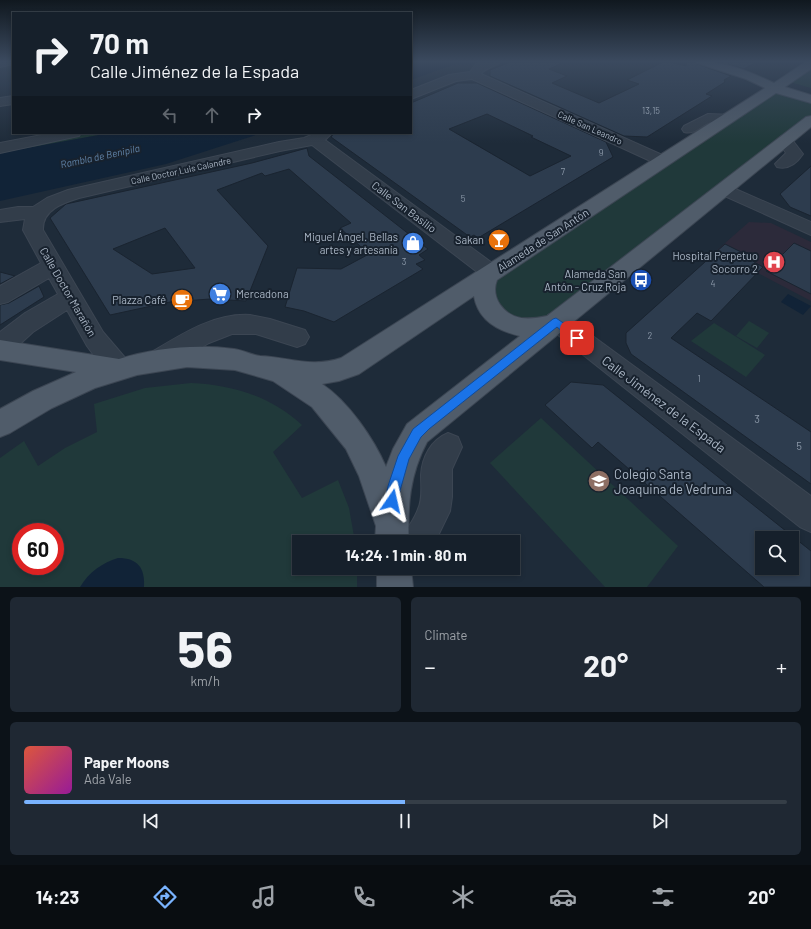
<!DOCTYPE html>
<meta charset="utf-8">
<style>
body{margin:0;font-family:Barlow,sans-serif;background:#1f2833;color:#f1f3f6;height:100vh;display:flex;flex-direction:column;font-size:15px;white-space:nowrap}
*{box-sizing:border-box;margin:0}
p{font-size:13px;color:#9ea3a9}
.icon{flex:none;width:22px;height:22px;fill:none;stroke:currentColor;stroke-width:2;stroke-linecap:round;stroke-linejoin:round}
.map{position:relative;height:587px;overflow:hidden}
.drawer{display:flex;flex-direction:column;gap:10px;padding:10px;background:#0c1218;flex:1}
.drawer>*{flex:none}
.top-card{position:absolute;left:12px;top:12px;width:400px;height:122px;border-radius:0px;box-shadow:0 2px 6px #0003,0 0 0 1px #353e47;background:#16202b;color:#f1f3f6;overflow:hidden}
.controls{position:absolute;left:755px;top:531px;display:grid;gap:8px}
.controls a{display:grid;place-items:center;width:44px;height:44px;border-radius:0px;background:#16202b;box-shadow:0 2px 6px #0003,0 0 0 1px #353e47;font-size:20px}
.speed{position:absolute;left:12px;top:523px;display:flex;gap:8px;font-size:20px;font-weight:700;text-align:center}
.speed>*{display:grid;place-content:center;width:52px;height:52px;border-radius:50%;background:#16202b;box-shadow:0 2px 6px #0003,0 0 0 1px #353e47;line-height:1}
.speed .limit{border:6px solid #d22;background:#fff;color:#111}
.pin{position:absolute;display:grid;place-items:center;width:34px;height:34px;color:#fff;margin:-17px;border-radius:8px;box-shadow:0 2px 6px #0006}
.me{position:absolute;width:44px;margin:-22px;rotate:11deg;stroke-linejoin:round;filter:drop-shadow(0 0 3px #0008)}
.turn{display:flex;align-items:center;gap:14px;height:84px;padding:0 12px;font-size:18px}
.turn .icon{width:52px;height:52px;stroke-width:2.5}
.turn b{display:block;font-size:28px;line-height:34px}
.lanes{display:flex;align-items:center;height:38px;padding:0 12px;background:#0003;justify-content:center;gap:20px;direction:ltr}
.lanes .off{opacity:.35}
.big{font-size:30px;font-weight:700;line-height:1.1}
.drawer .tile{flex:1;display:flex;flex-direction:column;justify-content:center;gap:6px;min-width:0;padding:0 14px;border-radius:6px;background:#1f2833}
.drawer .dial{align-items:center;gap:0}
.dial b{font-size:52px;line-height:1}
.song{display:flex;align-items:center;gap:12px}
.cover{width:48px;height:48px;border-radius:6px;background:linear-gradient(135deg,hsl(10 70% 55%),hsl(300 70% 35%))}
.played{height:4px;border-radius:2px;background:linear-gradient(90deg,#79b3ff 50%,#353e47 50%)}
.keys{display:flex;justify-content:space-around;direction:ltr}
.heat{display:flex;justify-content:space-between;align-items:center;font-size:22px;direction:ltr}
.drawer .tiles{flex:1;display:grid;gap:10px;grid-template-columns:1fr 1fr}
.tile:last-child{grid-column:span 2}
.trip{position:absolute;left:292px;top:535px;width:228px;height:40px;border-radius:0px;background:#16202b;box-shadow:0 2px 6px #0003,0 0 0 1px #353e47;font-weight:700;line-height:40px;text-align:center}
.menu{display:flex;height:64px;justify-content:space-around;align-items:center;background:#090d11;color:#9ea3a9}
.menu .icon{width:28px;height:28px}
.menu .on{color:#79b3ff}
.menu b{font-size:18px;color:#f1f3f6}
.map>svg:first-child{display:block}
.medical{fill:#2c2a3a}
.green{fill:#20393a;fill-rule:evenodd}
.water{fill:#112337}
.building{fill:#2d3c4e;stroke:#1a2430;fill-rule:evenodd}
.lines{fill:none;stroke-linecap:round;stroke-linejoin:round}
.minor-casing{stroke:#3c4653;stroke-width:2}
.major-casing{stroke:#3c4653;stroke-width:2}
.minor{fill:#323d4a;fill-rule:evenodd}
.major{fill:#505c6a;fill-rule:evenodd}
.route{fill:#1a73e8;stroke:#114b97}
.labels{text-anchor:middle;stroke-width:4;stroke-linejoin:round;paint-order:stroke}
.number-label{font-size:9px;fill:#8b98a8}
.far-street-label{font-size:9px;fill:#acb8c7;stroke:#18222e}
.far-water-label{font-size:10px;font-style:italic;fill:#6184a9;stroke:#18222e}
.street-label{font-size:11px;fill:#acb8c7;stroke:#18222e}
.poi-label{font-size:11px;fill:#acb8c7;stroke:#18222e;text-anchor:end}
.near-number-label{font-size:11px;fill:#8b98a8}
.near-street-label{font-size:13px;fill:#acb8c7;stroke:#18222e}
.near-poi-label{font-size:13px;fill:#acb8c7;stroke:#18222e;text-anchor:start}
</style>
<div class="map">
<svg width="811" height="587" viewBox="0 0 811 587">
<rect width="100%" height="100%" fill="#1e2b39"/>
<polygon class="medical" points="749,222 771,223 811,242 811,301 716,251"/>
<g class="green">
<polygon points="811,64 811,88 786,81"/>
<polygon points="775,88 811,99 811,120 554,324 521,328 485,297 485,285"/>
<polygon points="94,133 110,133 0,153 0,149"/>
<polygon points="749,321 769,333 757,348 736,336"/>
<polygon points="714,323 765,355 746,377 691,341"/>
<path d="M191 383C233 385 270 396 302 425L273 452 302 498 338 480 349 508 355 542H299V568H357V587H0V458L24 441 38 466 65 448 97 432 94 404 145 388ZM21 532H55V566H21Z"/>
<polygon points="541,418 678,546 647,587 605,587 490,463"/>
</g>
<g class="water">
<polygon points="411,61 463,61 411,80"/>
<polygon points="110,133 262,133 166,164 0,201 0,153"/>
<polygon points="788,294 811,306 803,315 781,302"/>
<path d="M118 558C138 558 145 568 144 587H80C89 572 102 563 118 558Z"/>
</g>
<g class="building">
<polygon points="513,61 567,61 549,69 567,76 552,83 599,103 639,84 627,80 665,61 686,66 687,61 694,61 697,64 731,76 724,80 725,82 706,94 712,96 647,137 624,136 490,76 490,70"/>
<polygon points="728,61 758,61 744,69 728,64"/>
<path d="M458 83H477L606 142 613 157 478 238 474 235 470 237 331 137 334 133H411V103ZM487 114 533 136 531 137 571 156 530 176 449 129Z"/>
<path d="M307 148 309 156 428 249 419 255 425 260 416 264 423 269 334 322 304 311 285 307 297 268 341 269 369 254 340 228 351 223 289 169 265 176 262 173 217 190 268 246 246 301 210 299 170 302 110 315 50 218 66 204 252 163ZM165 228 195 268 152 274 113 249Z"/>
<polygon points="811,166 811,216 790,207 780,194"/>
<polygon points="794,243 811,251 811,294 766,271"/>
<polygon points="725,244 749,256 754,262 763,267 711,321 697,313 671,338 811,432 811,484 631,354 626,343 626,333"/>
<polygon points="0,272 15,276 0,284"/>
<polygon points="39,286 44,297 0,325 0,305 9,303"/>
<path d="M571 382 603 385 811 551V587H764L598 442 592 448 545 405ZM762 538H792V568H762Z"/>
</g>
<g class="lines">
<g class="minor-casing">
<g id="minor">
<polygon points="0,61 13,61 13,64 0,67"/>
<path d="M484 61H501C496 67 486 67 481 74L669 158 671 161 669 164 663 166 657 164 472 79 456 81 411 99V90L449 75 470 72 476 64Z"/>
<path d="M712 61H726L727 63 725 65C720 67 716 66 712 61Z"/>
<polygon points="13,96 13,104 0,106 0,98"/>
<path d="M708 114 734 115 736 118 734 121C727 123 718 120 711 122 700 125 696 135 684 132L682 129 684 126Z"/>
<polygon points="52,133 81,133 79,136 74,137 0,153 0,143"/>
<path d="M316 133H332L325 140 499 268 503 273 499 278 492 281 485 278 312 145 280 151 79 198C63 203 42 210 43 230L103 332 127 360 131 368 127 376 118 379 109 376 87 346 67 310 33 332 9 354 0 357V332L25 313 58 294 49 278 8 302 0 304V286L41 263 23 230 25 219 0 222V210L18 207H33L47 198 68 190 279 142 304 138Z"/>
<path d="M785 135 790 137 803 154C797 163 788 170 777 167L775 164 786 153 777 140 780 137Z"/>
<polygon points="724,184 811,222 811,235 718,193 715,189 718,185"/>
<polygon points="556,312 564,315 811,496 811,532 800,527 548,327 544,321 548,315"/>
<path d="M250 315 270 319 305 330 309 337 305 344 297 347 256 334H232L209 343 170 366 161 369 152 366 149 359 152 352C182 334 214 313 250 315Z"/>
<path d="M448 433 458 437 462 447 452 469V497L450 511 435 542H400C405 530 414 521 418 509 423 499 421 486 421 475 422 457 431 440 448 433Z"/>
</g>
</g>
<g class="major-casing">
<g id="major">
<path d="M695 61C724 61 748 71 774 83L807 61H811V69L785 87 811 95V103L776 93 497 280C490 298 504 315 521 318 530 319 538 318 547 316L806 117 811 116V127L427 442C410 474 407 506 409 542H375L376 526 359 476 346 449 312 407 273 381 235 370 187 367 137 375 95 388 52 408 10 433 0 437V409L33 391 76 372 0 360V340L119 359C156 348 195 344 234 349 243 350 251 355 260 356 288 357 312 368 341 358L765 88 746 79 697 63ZM474 296C478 320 498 331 520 336L407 424 393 449 386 467C374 439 348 401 322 384L339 381 359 374Z"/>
<polygon points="377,568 411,568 413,587 377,587"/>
</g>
</g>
<use href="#minor" class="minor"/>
<use href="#major" class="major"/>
</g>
<linearGradient id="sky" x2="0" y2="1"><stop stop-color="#10181f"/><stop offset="0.43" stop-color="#3b4a5f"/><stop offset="1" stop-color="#3b4a5f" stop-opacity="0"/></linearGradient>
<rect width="811" height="143" fill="url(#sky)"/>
<polygon class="route" points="556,318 581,335 582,338 581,341 574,341 557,327 429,429 421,437 409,459 396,505 392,507 387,505 385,501 388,486 398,456 413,429 553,319"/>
<defs>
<g id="bar-disc" transform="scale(1.15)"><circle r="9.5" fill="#e8710a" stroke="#18222e"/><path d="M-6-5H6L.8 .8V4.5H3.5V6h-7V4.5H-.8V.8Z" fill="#fff"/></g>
<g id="shop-disc" transform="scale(1.15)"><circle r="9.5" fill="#3f7fe0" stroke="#18222e"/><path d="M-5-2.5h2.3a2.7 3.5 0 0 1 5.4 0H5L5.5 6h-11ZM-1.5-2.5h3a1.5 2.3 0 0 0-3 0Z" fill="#fff"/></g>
<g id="hospital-disc" transform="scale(1.15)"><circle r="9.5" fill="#e0444e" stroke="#18222e"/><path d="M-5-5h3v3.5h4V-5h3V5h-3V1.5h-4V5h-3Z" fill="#fff"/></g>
<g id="bus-disc" transform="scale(1.15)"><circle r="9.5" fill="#1a4fb4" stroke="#18222e"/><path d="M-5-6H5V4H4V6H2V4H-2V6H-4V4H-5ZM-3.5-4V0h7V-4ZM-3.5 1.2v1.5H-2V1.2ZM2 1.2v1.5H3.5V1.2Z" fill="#fff"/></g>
<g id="supermarket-disc" transform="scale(1.15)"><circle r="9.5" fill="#3f7fe0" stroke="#18222e"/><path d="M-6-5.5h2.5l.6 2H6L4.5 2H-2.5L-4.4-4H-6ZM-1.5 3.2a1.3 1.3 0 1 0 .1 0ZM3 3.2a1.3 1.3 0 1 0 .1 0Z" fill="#fff"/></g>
<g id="cafe-disc" transform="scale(1.15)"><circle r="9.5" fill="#e8710a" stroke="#18222e"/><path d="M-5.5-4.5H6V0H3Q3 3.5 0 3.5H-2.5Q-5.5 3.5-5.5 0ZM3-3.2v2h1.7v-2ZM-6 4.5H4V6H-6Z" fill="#fff"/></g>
<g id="school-disc" transform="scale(1.15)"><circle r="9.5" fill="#8d6e63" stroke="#18222e"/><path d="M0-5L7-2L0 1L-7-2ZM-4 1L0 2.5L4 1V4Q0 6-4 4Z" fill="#fff"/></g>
</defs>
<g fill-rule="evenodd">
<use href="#bar-disc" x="499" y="240"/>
<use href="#shop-disc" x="413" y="243"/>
<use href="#hospital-disc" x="774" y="262"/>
<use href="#bus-disc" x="641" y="280"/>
<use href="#supermarket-disc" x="220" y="294"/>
<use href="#cafe-disc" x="182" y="300"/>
<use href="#school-disc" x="599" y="481"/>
</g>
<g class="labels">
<g class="number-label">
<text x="651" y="114">13,15</text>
<text x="601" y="156">9</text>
<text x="563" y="175">7</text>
<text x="463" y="202">5</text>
<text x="404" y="265">3</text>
<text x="713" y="287">4</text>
<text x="650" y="339">2</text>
<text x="699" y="382">1</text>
</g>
<g class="far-street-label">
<text transform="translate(590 128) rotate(24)" y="3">Calle San Leandro</text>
<text transform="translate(181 171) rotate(-12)" y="3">Calle Doctor Luis Calandre</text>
</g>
<g class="far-water-label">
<text transform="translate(100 156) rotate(-12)" y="4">Rambla de Benipila</text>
</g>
<g class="street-label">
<text transform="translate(404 207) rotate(37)" y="4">Calle San Basilio</text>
<text transform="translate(543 240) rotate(-33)" y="4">Alameda de San Antón</text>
<text transform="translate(68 292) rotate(60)" y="4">Calle Doctor Marañón</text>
</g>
<g class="poi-label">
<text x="398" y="241">Miguel Ángel. Bellas<tspan x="398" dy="13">artes y artesanía</tspan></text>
<text x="484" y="244">Sakan</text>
<text x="758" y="260">Hospital Perpetuo<tspan x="758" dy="13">Socorro 2</tspan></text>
<text x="626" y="278">Alameda San<tspan x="626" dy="13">Antón - Cruz Roja</tspan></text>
<text x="236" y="298" text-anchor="start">Mercadona</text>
<text x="166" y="304">Plazza Café</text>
</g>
<g class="near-number-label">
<text x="757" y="423">3</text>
<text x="799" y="450">5</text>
</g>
<g class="near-street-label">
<text transform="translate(664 404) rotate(37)" y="5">Calle Jiménez de la Espada</text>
</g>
<g class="near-poi-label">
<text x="614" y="479">Colegio Santa<tspan x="614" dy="15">Joaquina de Vedruna</tspan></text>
</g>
</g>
</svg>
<div class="controls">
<a><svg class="icon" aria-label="search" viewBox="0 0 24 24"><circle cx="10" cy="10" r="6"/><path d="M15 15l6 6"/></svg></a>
</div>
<div class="speed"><div class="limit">60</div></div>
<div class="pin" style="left:577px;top:338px;background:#d93025"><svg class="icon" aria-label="arrive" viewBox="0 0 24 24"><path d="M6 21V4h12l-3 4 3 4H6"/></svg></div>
<svg class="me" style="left:392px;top:501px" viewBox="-20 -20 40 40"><path d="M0-17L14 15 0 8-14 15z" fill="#1a73e8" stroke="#fff" stroke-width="4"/></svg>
<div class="trip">14:24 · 1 min · 80 m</div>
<div class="top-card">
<div class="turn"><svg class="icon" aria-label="right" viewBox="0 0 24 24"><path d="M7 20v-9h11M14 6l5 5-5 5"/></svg><div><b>70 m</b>Calle Jiménez de la Espada</div></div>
<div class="lanes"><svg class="icon off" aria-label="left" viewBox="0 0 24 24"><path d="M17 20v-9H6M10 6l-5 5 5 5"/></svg><svg class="icon off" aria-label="ahead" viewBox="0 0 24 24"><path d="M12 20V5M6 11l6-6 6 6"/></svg><svg class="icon" aria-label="right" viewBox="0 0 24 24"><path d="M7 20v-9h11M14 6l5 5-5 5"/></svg></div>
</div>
</div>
<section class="drawer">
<div class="tiles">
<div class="tile dial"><b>56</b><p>km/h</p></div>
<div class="tile"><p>Climate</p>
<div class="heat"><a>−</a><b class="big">20°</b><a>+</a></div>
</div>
<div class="tile">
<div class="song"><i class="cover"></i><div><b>Paper Moons</b><p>Ada Vale</p></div></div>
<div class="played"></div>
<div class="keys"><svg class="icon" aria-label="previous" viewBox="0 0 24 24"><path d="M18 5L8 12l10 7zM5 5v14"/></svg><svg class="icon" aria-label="pause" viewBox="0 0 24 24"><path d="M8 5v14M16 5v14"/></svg><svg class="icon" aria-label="next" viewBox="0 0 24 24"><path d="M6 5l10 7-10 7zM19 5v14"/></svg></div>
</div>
</div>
</section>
<nav class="menu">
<b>14:23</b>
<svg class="icon on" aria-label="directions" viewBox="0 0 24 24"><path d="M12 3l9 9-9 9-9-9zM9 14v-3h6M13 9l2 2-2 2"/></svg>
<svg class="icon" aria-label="music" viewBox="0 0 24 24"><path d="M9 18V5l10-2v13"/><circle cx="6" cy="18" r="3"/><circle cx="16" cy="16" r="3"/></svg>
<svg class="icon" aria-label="phone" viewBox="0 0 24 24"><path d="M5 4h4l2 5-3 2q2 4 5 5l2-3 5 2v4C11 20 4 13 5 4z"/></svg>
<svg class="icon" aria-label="climate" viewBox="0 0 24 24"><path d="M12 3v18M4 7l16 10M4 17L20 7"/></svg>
<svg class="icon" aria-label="car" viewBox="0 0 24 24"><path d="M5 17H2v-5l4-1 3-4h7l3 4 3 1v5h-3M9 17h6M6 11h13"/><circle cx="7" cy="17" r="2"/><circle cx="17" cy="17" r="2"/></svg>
<svg class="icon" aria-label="filters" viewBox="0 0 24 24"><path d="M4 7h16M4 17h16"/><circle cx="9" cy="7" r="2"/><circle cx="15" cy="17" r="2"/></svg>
<b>20°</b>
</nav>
